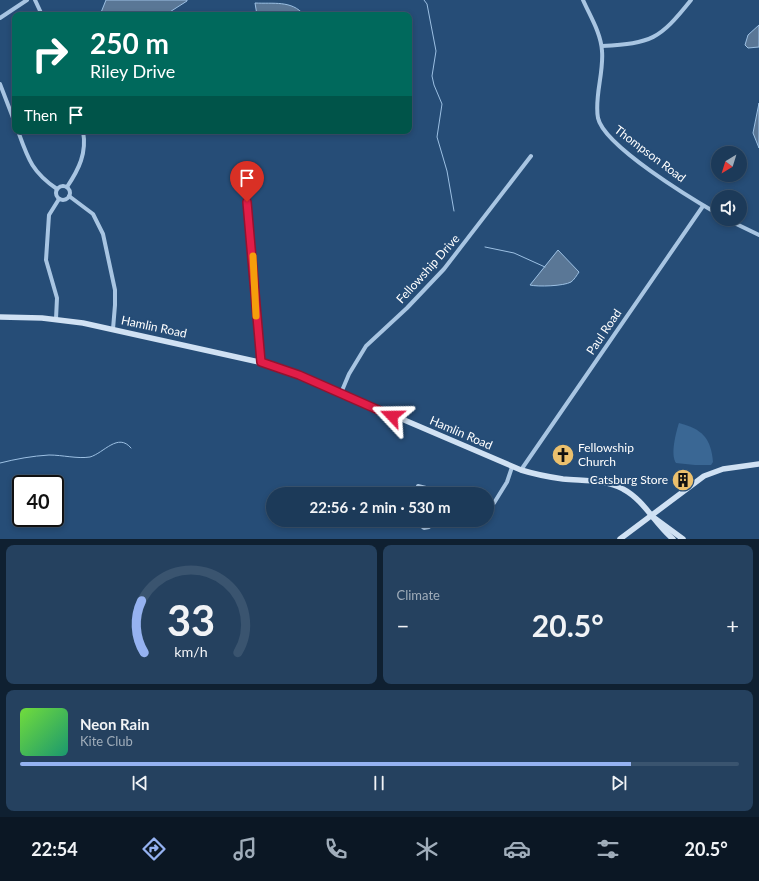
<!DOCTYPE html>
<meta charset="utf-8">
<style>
body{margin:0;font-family:Lato,sans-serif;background:#25415f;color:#f1f3f6;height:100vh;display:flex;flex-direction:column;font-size:15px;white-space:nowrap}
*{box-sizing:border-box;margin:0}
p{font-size:13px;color:#a0adba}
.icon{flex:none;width:22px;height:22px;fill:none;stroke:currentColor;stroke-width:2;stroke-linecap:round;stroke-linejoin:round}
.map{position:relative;height:539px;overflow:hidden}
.panel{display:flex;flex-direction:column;gap:6px;padding:6px;background:#0f2031;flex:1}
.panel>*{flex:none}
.banner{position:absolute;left:12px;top:12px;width:400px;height:122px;border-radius:8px;box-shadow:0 2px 6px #0003,0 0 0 1px #3a546f;background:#00695c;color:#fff;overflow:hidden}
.needle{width:26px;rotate:218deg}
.fabs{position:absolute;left:711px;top:146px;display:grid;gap:8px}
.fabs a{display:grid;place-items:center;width:36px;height:36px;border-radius:50%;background:#1c3a59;box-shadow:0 2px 6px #0003,0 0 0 1px #3a546f;font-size:20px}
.speed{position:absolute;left:12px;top:475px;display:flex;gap:8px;font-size:20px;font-weight:700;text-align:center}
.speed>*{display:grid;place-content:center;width:52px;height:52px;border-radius:50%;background:#1c3a59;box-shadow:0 2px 6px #0003,0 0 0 1px #3a546f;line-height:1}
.speed .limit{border:2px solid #111;border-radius:6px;background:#fff;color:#111}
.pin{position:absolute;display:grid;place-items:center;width:34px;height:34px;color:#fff;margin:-41px -17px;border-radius:50% 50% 50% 0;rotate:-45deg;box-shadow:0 0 4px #0007}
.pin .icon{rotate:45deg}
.me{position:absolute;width:44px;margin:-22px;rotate:293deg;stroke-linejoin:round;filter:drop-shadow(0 0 3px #0008)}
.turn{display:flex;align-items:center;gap:14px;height:84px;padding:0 12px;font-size:18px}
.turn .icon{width:52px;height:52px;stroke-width:2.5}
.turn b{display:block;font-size:28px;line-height:34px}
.then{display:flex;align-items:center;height:38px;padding:0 12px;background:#0003;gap:8px;font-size:15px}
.big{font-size:30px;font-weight:700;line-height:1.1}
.panel .widget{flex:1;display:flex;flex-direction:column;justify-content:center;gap:6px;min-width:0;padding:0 14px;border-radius:8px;background:#25415f}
.panel .dial{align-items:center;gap:0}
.dial svg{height:104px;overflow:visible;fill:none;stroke:#3a546f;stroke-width:7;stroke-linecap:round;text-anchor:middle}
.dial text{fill:#f1f3f6;stroke:none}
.song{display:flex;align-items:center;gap:12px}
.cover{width:48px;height:48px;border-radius:6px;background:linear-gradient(135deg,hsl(100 70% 55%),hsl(160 70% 35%))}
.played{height:4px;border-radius:2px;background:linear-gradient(90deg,#95b2f1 85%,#3a546f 85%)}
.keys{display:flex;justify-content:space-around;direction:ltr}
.heat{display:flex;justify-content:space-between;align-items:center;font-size:22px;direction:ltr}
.panel .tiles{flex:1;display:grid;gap:6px;grid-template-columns:1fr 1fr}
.widget:last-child{grid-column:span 2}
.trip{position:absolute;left:266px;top:487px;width:228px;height:40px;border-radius:20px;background:#1c3a59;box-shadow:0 2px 6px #0003,0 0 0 1px #3a546f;font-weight:700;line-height:40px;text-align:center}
.tab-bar{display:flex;height:64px;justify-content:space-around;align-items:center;background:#0b1724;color:#a0adba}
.tab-bar .icon{width:28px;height:28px}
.tab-bar .active{color:#95b2f1}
.tab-bar b{font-size:18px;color:#f1f3f6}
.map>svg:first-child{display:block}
.green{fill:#3a6794}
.water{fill:#5a7796;stroke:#9cc0e3}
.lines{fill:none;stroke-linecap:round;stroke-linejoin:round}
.stream{stroke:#9cc0e3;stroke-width:1}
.street{stroke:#a8c5e2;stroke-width:4}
.secondary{stroke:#d0e1f3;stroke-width:5.5}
.route-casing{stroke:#92132f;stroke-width:10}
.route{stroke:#e11d48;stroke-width:7}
.slow{stroke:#f59e0b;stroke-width:7}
.labels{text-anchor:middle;stroke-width:4;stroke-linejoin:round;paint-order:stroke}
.street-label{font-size:12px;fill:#fff;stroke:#264d77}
.poi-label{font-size:12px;fill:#fff;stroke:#264d77;text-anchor:start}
</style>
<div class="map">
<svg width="759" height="539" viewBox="0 0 759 539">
<rect width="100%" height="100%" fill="#264d77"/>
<path class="green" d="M679 423C702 429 711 438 713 462L711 465H695L676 463C670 455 676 432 679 423Z"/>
<g class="water">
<polygon points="106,0 187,0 187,1 165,15 100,15"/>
<path d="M255 3C273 4 292 0 304 15H257Z"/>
<polygon points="759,25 759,47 748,48 745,45 748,35"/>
<polygon points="759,103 759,148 753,133"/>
<path d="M558 250 579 272C577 275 574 280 571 282 564 286 538 287 530 285Z"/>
</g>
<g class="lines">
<g class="stream">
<polyline points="424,0 427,4 436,51 432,76 434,85 442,104 437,137 447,171 454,211"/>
<polyline points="485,247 514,253 545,267"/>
<path d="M0 463C16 459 32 456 49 455 63 455 77 459 90 457 104 453 118 432 131 448"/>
</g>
<g class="street">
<polyline points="35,0 42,15"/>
<path d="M583 0C590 16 601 33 602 51 604 73 594 97 598 118 604 146 692 199 718 214"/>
<polyline points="0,18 27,0"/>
<path d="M602 46C652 43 659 40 691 0"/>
<polyline points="0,84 15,123"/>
<path d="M18 131C28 159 32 172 57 189"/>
<circle cx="63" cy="193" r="7"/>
<path d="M67 187C79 169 87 153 83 131"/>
<polyline points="69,196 93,214 103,234 115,290 115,305 113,329"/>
<polyline points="247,202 261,362"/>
<polyline points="726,219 759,235"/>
<polyline points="56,319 57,298 46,260 49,215 59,199"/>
<polyline points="341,393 349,374 366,346 407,308 444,269 531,156"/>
<polyline points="521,470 703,206"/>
<polyline points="416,494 418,486 450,494"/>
<polyline points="487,502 494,503 507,482 512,467"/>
<polyline points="414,520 424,528 429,527 430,520"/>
</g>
<g class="secondary">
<path d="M0 317 42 318 83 323 268 364 299 375 521 470C534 474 549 477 563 479 582 481 606 479 623 489 644 500 655 524 673 539"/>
<polyline points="653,517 683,539"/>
<polyline points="620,539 704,476 723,469 759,464"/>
</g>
</g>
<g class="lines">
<g class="route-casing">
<polyline id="route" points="247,202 261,362 299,375 392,416"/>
</g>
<use href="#route" class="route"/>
<polyline class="slow" points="253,256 256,316"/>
</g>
<defs>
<g id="church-disc" transform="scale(1.15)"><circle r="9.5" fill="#ebc06d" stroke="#264d77"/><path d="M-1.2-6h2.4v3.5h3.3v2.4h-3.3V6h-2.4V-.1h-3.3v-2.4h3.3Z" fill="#111"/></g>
<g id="building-disc" transform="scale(1.15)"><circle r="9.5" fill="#ebc06d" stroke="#264d77"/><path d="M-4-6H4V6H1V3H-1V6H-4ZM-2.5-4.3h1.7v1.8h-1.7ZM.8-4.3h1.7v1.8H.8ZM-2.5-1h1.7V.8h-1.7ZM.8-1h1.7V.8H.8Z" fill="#111"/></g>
</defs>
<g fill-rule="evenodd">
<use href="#church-disc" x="563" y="455"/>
<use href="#building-disc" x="683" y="480"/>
</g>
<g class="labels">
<g class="street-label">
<text transform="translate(650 154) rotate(37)" y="4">Thompson Road</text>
<text transform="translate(428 269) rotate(-48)" y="4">Fellowship Drive</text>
<text transform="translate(154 327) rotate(12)" y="4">Hamlin Road</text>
<text transform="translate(604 332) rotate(-56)" y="4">Paul Road</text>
<text transform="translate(461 433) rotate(23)" y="4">Hamlin Road</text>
</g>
<g class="poi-label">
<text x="578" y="452">Fellowship<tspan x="578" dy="14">Church</tspan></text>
<text x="668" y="484" text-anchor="end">Catsburg Store</text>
</g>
</g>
</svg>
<div class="fabs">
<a><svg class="needle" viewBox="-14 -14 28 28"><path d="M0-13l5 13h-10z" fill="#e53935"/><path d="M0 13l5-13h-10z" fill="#a0adba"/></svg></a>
<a><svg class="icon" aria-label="sound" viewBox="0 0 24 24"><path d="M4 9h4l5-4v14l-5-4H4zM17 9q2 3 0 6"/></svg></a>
</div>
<div class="speed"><div class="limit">40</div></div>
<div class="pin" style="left:247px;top:202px;background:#d93025"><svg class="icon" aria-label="arrive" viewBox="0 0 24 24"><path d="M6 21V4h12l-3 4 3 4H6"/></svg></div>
<svg class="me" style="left:392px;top:416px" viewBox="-20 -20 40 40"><path d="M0-17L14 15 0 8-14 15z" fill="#e11d48" stroke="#fff" stroke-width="4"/></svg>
<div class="trip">22:56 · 2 min · 530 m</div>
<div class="banner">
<div class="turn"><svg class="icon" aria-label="right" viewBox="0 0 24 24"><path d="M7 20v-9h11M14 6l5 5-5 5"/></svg><div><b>250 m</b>Riley Drive</div></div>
<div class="then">Then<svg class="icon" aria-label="arrive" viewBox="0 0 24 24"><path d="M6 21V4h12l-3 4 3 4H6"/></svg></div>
</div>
</div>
<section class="panel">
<div class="tiles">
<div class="widget dial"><svg viewBox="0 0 100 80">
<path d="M14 69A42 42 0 1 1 86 69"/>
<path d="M14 69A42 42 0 0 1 12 29" stroke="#95b2f1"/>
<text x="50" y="56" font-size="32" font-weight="700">33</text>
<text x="50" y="72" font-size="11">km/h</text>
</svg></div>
<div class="widget"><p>Climate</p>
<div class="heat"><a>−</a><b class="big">20.5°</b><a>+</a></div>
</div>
<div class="widget">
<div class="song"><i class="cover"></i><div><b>Neon Rain</b><p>Kite Club</p></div></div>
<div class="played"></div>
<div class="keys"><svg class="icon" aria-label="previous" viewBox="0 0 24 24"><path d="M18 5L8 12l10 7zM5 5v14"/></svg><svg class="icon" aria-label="pause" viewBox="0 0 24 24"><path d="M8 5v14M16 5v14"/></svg><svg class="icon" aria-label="next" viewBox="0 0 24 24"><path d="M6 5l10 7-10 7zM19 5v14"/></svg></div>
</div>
</div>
</section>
<nav class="tab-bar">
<b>22:54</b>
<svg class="icon active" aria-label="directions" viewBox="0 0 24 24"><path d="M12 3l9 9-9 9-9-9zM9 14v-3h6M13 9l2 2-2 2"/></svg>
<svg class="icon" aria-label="music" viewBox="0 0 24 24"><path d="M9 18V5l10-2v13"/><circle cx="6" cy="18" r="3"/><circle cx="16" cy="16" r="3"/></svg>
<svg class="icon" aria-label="phone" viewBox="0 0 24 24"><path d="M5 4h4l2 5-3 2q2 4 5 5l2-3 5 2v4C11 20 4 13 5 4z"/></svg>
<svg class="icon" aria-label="climate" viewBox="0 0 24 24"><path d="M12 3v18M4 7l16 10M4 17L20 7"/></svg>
<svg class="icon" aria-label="car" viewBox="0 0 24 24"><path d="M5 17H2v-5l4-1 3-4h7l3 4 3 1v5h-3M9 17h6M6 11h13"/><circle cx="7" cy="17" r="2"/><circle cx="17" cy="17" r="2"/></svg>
<svg class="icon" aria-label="filters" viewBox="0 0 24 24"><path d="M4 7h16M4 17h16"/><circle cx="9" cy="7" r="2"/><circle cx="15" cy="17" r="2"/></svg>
<b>20.5°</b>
</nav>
